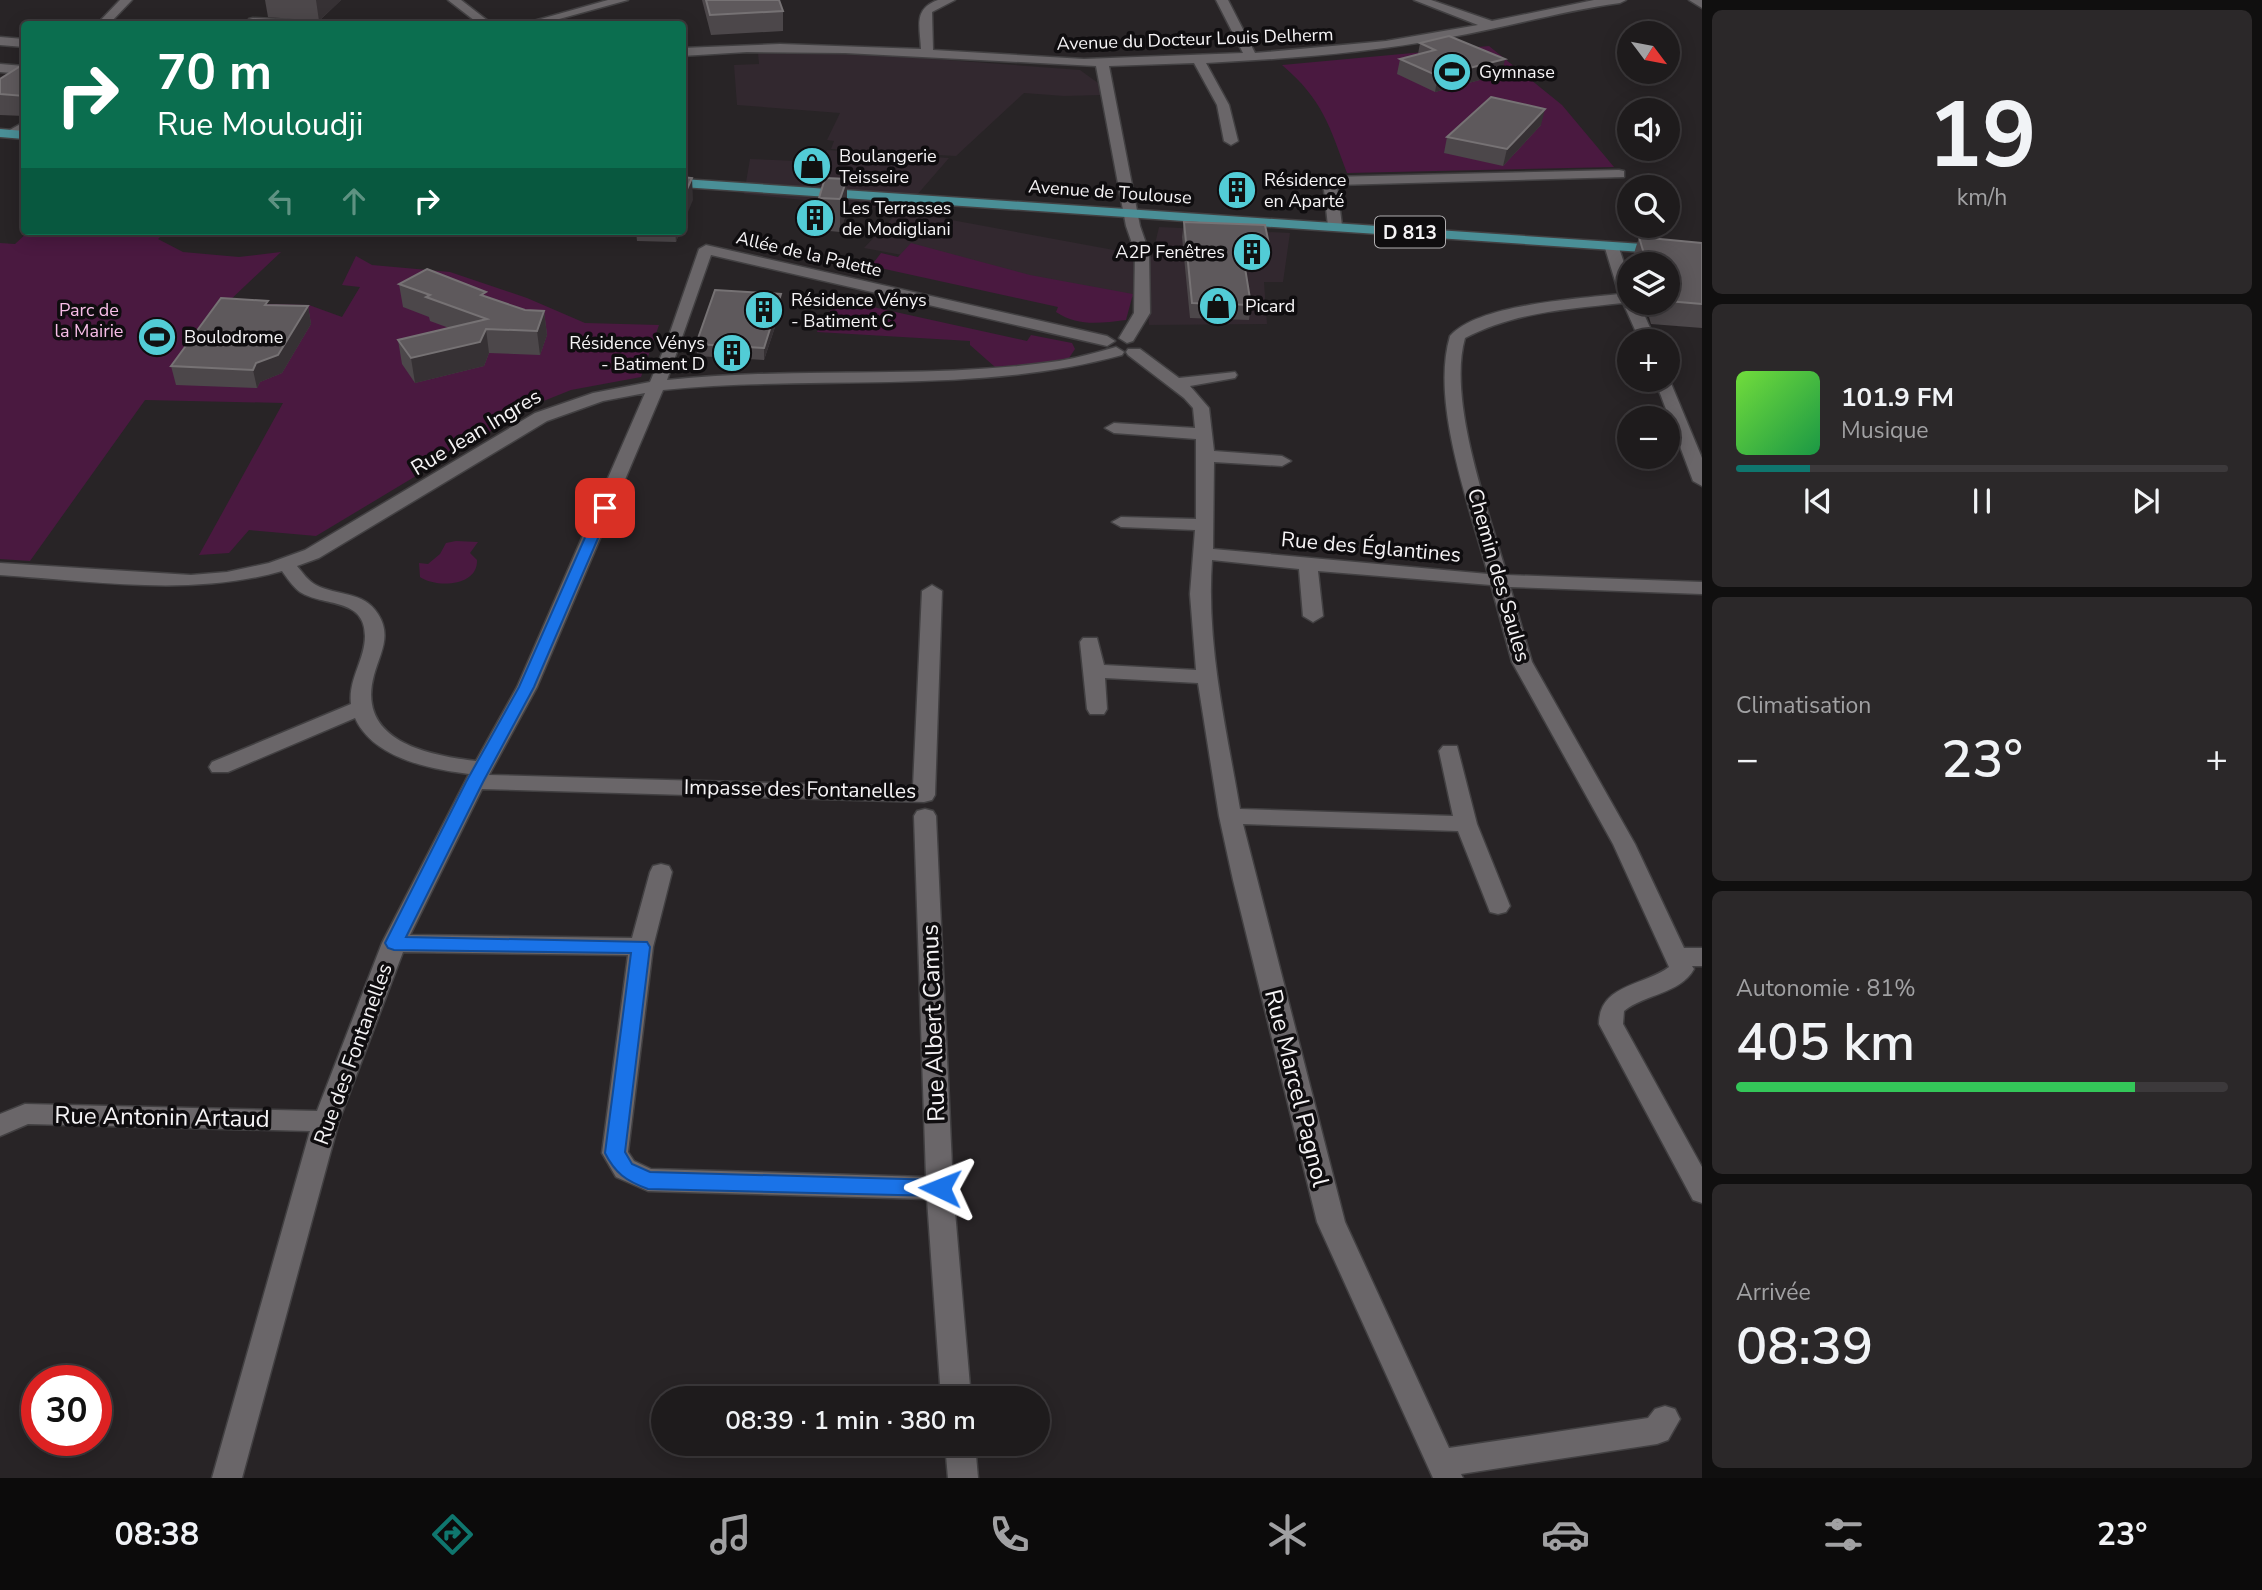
<!DOCTYPE html>
<html lang="fr">
<meta charset="utf-8">
<style>
body{margin:0;font-family:"Nunito Sans",sans-serif;background:#2b2829;color:#f1f3f6;height:100vh;display:flex;flex-direction:column;font-size:26px;white-space:nowrap}
*{box-sizing:border-box;margin:0}
p{font-size:23px;color:#a1a1a3}
.icon{flex:none;width:38px;height:38px;fill:none;stroke:currentColor;stroke-width:2;stroke-linecap:round;stroke-linejoin:round}
.map{position:relative;flex:1;overflow:hidden}
.side{display:flex;flex-direction:column;gap:10px;padding:10px;background:#100f0f;width:560px}
.side>*{flex:none}
.top-card{position:absolute;left:21px;top:21px;width:665px;height:214px;border-radius:7px;box-shadow:0 4px 18px #0003,0 0 0 2px #3c393b;background:#0b6e4f;color:#fff;overflow:hidden}
.needle{width:46px;rotate:122deg}
.tools{position:absolute;left:1617px;top:21px;display:grid;gap:14px}
.tools a{display:grid;place-items:center;width:63px;height:63px;border-radius:50%;background:#1e1b1c;box-shadow:0 4px 18px #0003,0 0 0 2px #3c393b;font-size:35px}
.speed{position:absolute;left:21px;top:1365px;display:flex;gap:14px;font-size:35px;font-weight:700;text-align:center}
.speed>*{display:grid;place-content:center;width:91px;height:91px;border-radius:50%;background:#1e1b1c;box-shadow:0 4px 18px #0003,0 0 0 2px #3c393b;line-height:1}
.speed .limit{border:10px solid #d22;background:#fff;color:#111}
.pin{position:absolute;display:grid;place-items:center;width:60px;height:60px;color:#fff;margin:-30px;border-radius:14px;box-shadow:0 4px 10px #0006}
.me{position:absolute;width:77px;margin:-38px;rotate:272deg;stroke-linejoin:round;filter:drop-shadow(0 0 5px #0008)}
.turn{display:flex;align-items:center;gap:24px;height:147px;padding:0 21px;font-size:32px}
.turn .icon{width:91px;height:91px;stroke-width:2.5}
.turn b{display:block;font-size:49px;line-height:60px}
.lanes{display:flex;align-items:center;height:66px;padding:0 21px;background:#0003;justify-content:center;gap:35px;direction:ltr}
.lanes .off{opacity:.35}
.big{font-size:52px;font-weight:600;line-height:1.1}
.side .card{flex:1;display:flex;flex-direction:column;justify-content:center;gap:10px;min-width:0;padding:0 24px;border-radius:10px;background:#2b2829}
.side .dial{align-items:center;gap:0}
.dial b{font-size:91px;line-height:1}
.song{display:flex;align-items:center;gap:21px}
.cover{width:84px;height:84px;border-radius:10px;background:linear-gradient(135deg,hsl(100 70% 55%),hsl(140 70% 35%))}
.played{height:7px;border-radius:4px;background:linear-gradient(90deg,#0f766e 15%,#3c393b 15%)}
.keys{display:flex;justify-content:space-around;direction:ltr}
.heat{display:flex;justify-content:space-between;align-items:center;font-size:38px;direction:ltr}
.charge{height:10px;border-radius:5px;background:linear-gradient(90deg,#34c759 81%,#3c393b 0)}
.trip{position:absolute;left:651px;top:1386px;width:399px;height:70px;border-radius:35px;background:#1e1b1c;box-shadow:0 4px 18px #0003,0 0 0 2px #3c393b;font-weight:600;line-height:70px;text-align:center}
.tabs{display:flex;height:112px;justify-content:space-around;align-items:center;background:#0c0b0b;color:#a1a1a3}
.tabs .icon{width:49px;height:49px}
.tabs .on{color:#0f766e}
.tabs b{font-size:32px;color:#f1f3f6}
main{display:flex;flex:1;min-height:0}
.map>svg:first-child{display:block}
.built{fill:#32282f}
.green{fill:#4a1940}
.lines{fill:none;stroke-linecap:round;stroke-linejoin:round}
.minor-casing{stroke:#424042;stroke-width:3}
.major-casing{stroke:#424042;stroke-width:3}
.minor{fill:#6a6669;fill-rule:evenodd}
.major{fill:#4a8f97;fill-rule:evenodd}
.wall{fill:#4c474a}
.shaded-wall{fill:#363134}
.building{fill:#5e595c;stroke:#767274;stroke-width:2}
.route{fill:#1a73e8;stroke:#114b97;stroke-width:2}
.labels{text-anchor:middle;stroke-width:7;stroke-linejoin:round;paint-order:stroke}
.far-street-label{font-size:18px;fill:#f5f3f5;stroke:#0f0d0f}
.far-poi-label{font-size:18px;fill:#f5f3f5;stroke:#0f0d0f;text-anchor:start}
.far-park-label{font-size:18px;fill:#f7bde7;stroke:#0f0d0f}
.shield{fill:#0f0d0f;stroke:#b0aeb0;stroke-width:2}
.shield-label{font-size:19px;font-weight:bold;fill:#f5f3f5}
.street-label{font-size:21px;fill:#f5f3f5;stroke:#0f0d0f}
.near-street-label{font-size:24px;fill:#f5f3f5;stroke:#0f0d0f}
</style>
<main>
<div class="map">
<svg width="1702" height="1478" viewBox="0 0 1702 1478">
<rect width="100%" height="100%" fill="#282426"/>
<g class="built">
<polygon points="758,53 866,54 1080,70 1098,83 1101,95 1064,96 1024,93 956,156 831,149 834,141 827,140 840,113 737,105 734,65 759,64"/>
<polygon points="827,150 949,158 903,211 1152,257 1159,227 1290,233 1283,282 1264,282 1267,324 1149,325 1147,300 864,248 900,210 744,194 750,159 820,162"/>
</g>
<g class="green">
<path d="M1489 46 1562 105 1614 167 1347 173C1329 125 1323 100 1282 65Z"/>
<polygon points="29,231 165,232 158,239 183,252 239,257 281,252 227,303 309,305 342,317 360,287 342,285 356,256 372,265 450,272 527,298 585,323 659,325 641,377 571,390 536,404 316,536 249,530 229,553 199,555 283,403 145,400 30,561 0,559 0,243 15,244"/>
<path d="M911 243 1030 275 1133 294 1126 320C1101 323 1078 327 1056 312L1058 307 871 266 881 253 898 257Z"/>
<polygon points="841,300 1027,341 1031,335 1072,343 1075,349 1069,358 1037,364 995,367 970,345 970,341 817,332 823,318"/>
<path d="M456 541 478 542 470 553 477 560C478 587 436 588 420 577L419 563 428 564 440 554 446 543Z"/>
</g>
<g class="lines">
<g class="minor-casing">
<g id="minor">
<polygon points="120,0 132,0 109,24 97,24"/>
<polygon points="448,0 461,0 492,24 479,24"/>
<polygon points="608,0 628,0 541,24 523,24"/>
<path d="M938 0H955L932 12 933 50 1084 59 1243 53 1216 0H1228L1255 53 1386 41 1478 25 1414 0H1431L1492 21 1594 0H1626L1620 3C1561 11 1505 28 1446 38 1367 53 1286 59 1206 63L1229 105 1238 141 1231 145 1224 141 1217 105 1194 63 1109 66 1140 226 1149 252 1150 313 1133 341 1127 343 1119 338 1134 313 1135 252 1126 226 1096 66 845 53 747 52 682 56V48L780 44 921 49C920 26 913 9 938 0Z"/>
<polygon points="1689,0 1702,0 1702,8"/>
<polygon points="253,18 297,20 303,24 249,24 249,19"/>
<polygon points="0,37 24,39 24,47 0,45"/>
<polygon points="0,64 24,66 24,74 0,72"/>
<polygon points="24,122 24,132 18,137 8,137 8,131"/>
<polygon points="1619,170 1624,171 1624,177 1337,185 1342,226 1335,230 1328,226 1323,181 1330,177"/>
<path d="M1612 244 1619 248 1629 278V303H1639L1656 341H1640L1623 303C1568 309 1515 312 1465 338 1447 401 1489 513 1507 575L1702 582V594L1510 587 1532 662 1635 844 1684 948H1702V966H1692L1694 969C1680 994 1645 994 1624 1011L1623 1024 1702 1167V1203L1693 1200 1599 1024C1599 984 1644 986 1669 967L1613 844 1512 662 1491 585 1318 571 1323 616 1313 622 1303 616 1299 569 1212 560C1206 644 1226 727 1240 809L1453 816 1439 751 1443 746H1457L1477 824 1510 906 1506 912 1498 914 1490 912 1458 831 1243 824 1345 1222 1449 1448 1648 1418 1655 1409 1665 1406 1675 1409 1680 1419 1668 1440 1657 1444 1461 1474 1463 1478H1433L1317 1222 1233 880 1219 816 1198 683 1105 678 1107 709 1104 714H1090L1087 709 1080 642 1083 638H1097L1104 665 1196 670 1190 594 1195 530 1121 527 1112 522 1121 517 1196 519V439L1114 433 1105 428 1114 423 1195 428 1193 408 1184 398 1128 355 1126 352 1128 349H1140L1179 378 1235 372 1237 375 1235 378 1190 386 1209 408 1214 451 1282 456 1291 461 1282 466 1214 462 1213 549 1488 574C1470 507 1430 403 1450 336 1478 304 1578 299 1619 294L1605 248Z"/>
<path d="M706 245 1107 336 1115 341 1107 346 711 255 667 380C797 366 929 380 1059 361 1078 358 1097 352 1116 347L1124 352 1122 355C972 396 816 374 663 390L537 687 489 775 913 787 922 591 932 585 942 591 935 795 932 800 924 802 482 789 410 935 632 938 650 872 653 866 661 864 669 866 672 872 653 947 628 1152 634 1161 651 1169 926 1177 914 816 917 811 925 809 933 811 936 816 953 1188 971 1398H941L927 1199 648 1191 616 1177 602 1153 628 955 403 952 339 1121 242 1478H212L310 1131 28 1124 0 1136V1114L25 1104 317 1111 382 943 469 774C429 769 373 758 355 718L228 772H212L209 767 212 762 351 704C348 679 365 660 365 636 365 597 323 607 300 592 293 587 287 578 282 571 191 597 93 581 0 575V563L191 575 227 572 269 563 305 550 535 413 593 393 650 382 666 344 699 249ZM645 393 517 687 476 761C427 755 356 741 374 675 380 653 392 636 378 614 364 591 337 596 316 585 308 581 303 573 297 566L319 558 547 421 603 401Z"/>
<polygon points="1668,376 1702,458 1702,486 1693,481 1655,380 1668,380"/>
<polygon points="945,1444 975,1444 978,1478 948,1478"/>
</g>
</g>
<g class="major-casing">
<g id="major">
<polygon points="0,129 24,131 24,139 0,137"/>
<polygon points="682,179 1702,248 1702,256 682,187"/>
</g>
</g>
<use href="#minor" class="minor"/>
<use href="#major" class="major"/>
</g>
<g class="wall">
<polygon points="265,0 341,0 319,21 268,17"/>
<polygon points="702,0 779,0 783,11 783,31 711,35"/>
<polygon points="1420,43 1502,74 1435,92 1397,74 1400,59 1418,54"/>
<polygon points="24,67 24,116 0,115 0,94"/>
<polygon points="1541,125 1503,166 1444,153 1447,137"/>
<polygon points="847,179 847,211 840,232 819,230 819,198"/>
<polygon points="1184,222 1270,249 1268,264 1244,264 1251,305 1249,320 1190,318 1182,237"/>
<polygon points="636,231 680,231 676,242 637,241"/>
<polygon points="1639,237 1702,243 1702,328 1651,324 1645,303 1668,303 1668,264 1633,264 1632,260"/>
<polygon points="399,284 487,297 525,310 544,311 547,335 540,355 489,353 484,366 415,383 402,364 398,340 449,328 430,321 429,317 403,307"/>
<polygon points="269,305 308,306 311,324 282,373 260,382 257,388 176,385 171,366"/>
<polygon points="782,306 764,360 697,356 696,344"/>
</g>
<g class="shaded-wall">
<polygon points="316,0 341,0 319,21"/>
<polygon points="1505,59 1502,74 1435,92 1438,76"/>
<polygon points="1545,109 1541,125 1503,166 1507,149"/>
<polygon points="692,178 693,200 682,226 682,200"/>
<polygon points="847,179 847,211 840,232 840,199"/>
<polygon points="675,231 680,231 676,242"/>
<polygon points="781,294 782,306 764,360 764,348"/>
<polygon points="308,306 311,324 282,373 260,382 257,388 253,370 256,363"/>
<polygon points="544,311 547,335 540,355 537,331"/>
<polygon points="486,329 489,353 484,366 415,383 411,358"/>
</g>
<g class="building">
<polygon points="706,0 779,0 783,11 710,15"/>
<polygon points="1449,36 1505,59 1438,76 1400,59 1435,50 1420,43"/>
<polygon points="19,67 24,67 24,96 0,94 0,79"/>
<polygon points="1491,97 1545,109 1507,149 1447,137"/>
<polygon points="682,177 692,178 682,200"/>
<polygon points="825,178 847,179 840,199 819,198"/>
<polygon points="1184,222 1265,225 1270,249 1242,249 1251,305 1192,303"/>
<polygon points="1639,237 1702,243 1702,304 1668,301 1668,264 1647,264"/>
<polygon points="427,269 486,292 481,295 525,310 544,311 537,331 486,329 480,342 411,358 398,340 487,319 426,297 430,295 399,284"/>
<polygon points="715,290 781,294 764,348 696,344"/>
<polygon points="221,298 268,301 265,305 308,306 278,355 256,363 253,370 171,366"/>
</g>
<path class="route" d="M605 504 611 508 534 687 483 782 406 937 647 942 650 947 625 1152 632 1164 650 1172 940 1180 947 1182 950 1188 947 1194 940 1196 648 1189C626 1181 615 1173 605 1153L631 953 394 950 388 948 385 943 466 782 519 687 598 508Z"/>
<defs>
<g id="stadium-disc" transform="scale(2.0125)"><circle r="9.5" fill="#52ccd6" stroke="#0f0d0f"/><path d="M0-5a6.5 5 0 1 0 0 10a6.5 5 0 1 0 0-10ZM-3.5-1.8h7v3.6h-7Z" fill="#111"/></g>
<g id="shop-disc" transform="scale(2.0125)"><circle r="9.5" fill="#52ccd6" stroke="#0f0d0f"/><path d="M-5-2.5h2.3a2.7 3.5 0 0 1 5.4 0H5L5.5 6h-11ZM-1.5-2.5h3a1.5 2.3 0 0 0-3 0Z" fill="#111"/></g>
<g id="building-disc" transform="scale(2.0125)"><circle r="9.5" fill="#52ccd6" stroke="#0f0d0f"/><path d="M-4-6H4V6H1V3H-1V6H-4ZM-2.5-4.3h1.7v1.8h-1.7ZM.8-4.3h1.7v1.8H.8ZM-2.5-1h1.7V.8h-1.7ZM.8-1h1.7V.8H.8Z" fill="#111"/></g>
</defs>
<g fill-rule="evenodd">
<use href="#stadium-disc" x="1452" y="72"/>
<use href="#shop-disc" x="812" y="166"/>
<use href="#building-disc" x="1237" y="190"/>
<use href="#building-disc" x="815" y="218"/>
<use href="#building-disc" x="1252" y="252"/>
<use href="#shop-disc" x="1218" y="306"/>
<use href="#building-disc" x="764" y="310"/>
<use href="#stadium-disc" x="157" y="337"/>
<use href="#building-disc" x="732" y="353"/>
</g>
<g class="labels">
<g class="far-street-label">
<text transform="translate(1195 39) rotate(-2)" y="6">Avenue du Docteur Louis Delherm</text>
<text transform="translate(1110 192) rotate(4)" y="6">Avenue de Toulouse</text>
<text transform="translate(809 254) rotate(13)" y="6">Allée de la Palette</text>
</g>
<g class="far-poi-label">
<text x="1479" y="78">Gymnase</text>
<text x="839" y="162">Boulangerie<tspan x="839" dy="21">Teisseire</tspan></text>
<text x="1264" y="186">Résidence<tspan x="1264" dy="21">en Aparté</tspan></text>
<text x="842" y="214">Les Terrasses<tspan x="842" dy="21">de Modigliani</tspan></text>
<text x="1225" y="258" text-anchor="end">A2P Fenêtres</text>
<text x="791" y="306">Résidence Vénys<tspan x="791" dy="21">- Batiment C</tspan></text>
<text x="1245" y="312">Picard</text>
<text x="184" y="343">Boulodrome</text>
<text x="705" y="349" text-anchor="end">Résidence Vénys<tspan x="705" dy="21">- Batiment D</tspan></text>
</g>
<g class="far-park-label">
<text x="89" y="316">Parc de<tspan x="89" dy="21">la Mairie</tspan></text>
</g>
<rect class="shield" x="1375" y="216.5" width="70" height="31" rx="5"/>
<g class="shield-label">
<text x="1410" y="239">D 813</text>
</g>
<g class="street-label">
<text transform="translate(476 432) rotate(-31)" y="7">Rue Jean Ingres</text>
<text transform="translate(1371 547) rotate(5)" y="7">Rue des Églantines</text>
<text transform="translate(1499 575) rotate(74)" y="7">Chemin des Saules</text>
<text transform="translate(800 789) rotate(1)" y="7">Impasse des Fontanelles</text>
<text transform="translate(353 1054) rotate(-70)" y="7">Rue des Fontanelles</text>
</g>
<g class="near-street-label">
<text transform="translate(933 1023) rotate(-92)" y="8">Rue Albert Camus</text>
<text transform="translate(1297 1088) rotate(76)" y="8">Rue Marcel Pagnol</text>
<text transform="translate(162 1117) rotate(1)" y="8">Rue Antonin Artaud</text>
</g>
</g>
</svg>
<div class="tools">
<a><svg class="needle" viewBox="-14 -14 28 28"><path d="M0-13l5 13h-10z" fill="#e53935"/><path d="M0 13l5-13h-10z" fill="#a1a1a3"/></svg></a>
<a><svg class="icon" aria-label="sound" viewBox="0 0 24 24"><path d="M4 9h4l5-4v14l-5-4H4zM17 9q2 3 0 6"/></svg></a>
<a><svg class="icon" aria-label="search" viewBox="0 0 24 24"><circle cx="10" cy="10" r="6"/><path d="M15 15l6 6"/></svg></a>
<a><svg class="icon" aria-label="layers" viewBox="0 0 24 24"><path d="M12 4l9 5-9 5-9-5zM3 14l9 5 9-5"/></svg></a>
<a>+</a>
<a>−</a>
</div>
<div class="speed"><div class="limit">30</div></div>
<div class="pin" style="left:605px;top:508px;background:#d93025"><svg class="icon" aria-label="arrive" viewBox="0 0 24 24"><path d="M6 21V4h12l-3 4 3 4H6"/></svg></div>
<svg class="me" style="left:940px;top:1188px" viewBox="-20 -20 40 40"><path d="M0-17L14 15 0 8-14 15z" fill="#1a73e8" stroke="#fff" stroke-width="4"/></svg>
<div class="trip">08:39 · 1 min · 380 m</div>
<div class="top-card">
<div class="turn"><svg class="icon" aria-label="right" viewBox="0 0 24 24"><path d="M7 20v-9h11M14 6l5 5-5 5"/></svg><div><b>70 m</b>Rue Mouloudji</div></div>
<div class="lanes"><svg class="icon off" aria-label="left" viewBox="0 0 24 24"><path d="M17 20v-9H6M10 6l-5 5 5 5"/></svg><svg class="icon off" aria-label="ahead" viewBox="0 0 24 24"><path d="M12 20V5M6 11l6-6 6 6"/></svg><svg class="icon" aria-label="right" viewBox="0 0 24 24"><path d="M7 20v-9h11M14 6l5 5-5 5"/></svg></div>
</div>
</div>
<section class="side">
<div class="card dial"><b>19</b><p>km/h</p></div>
<div class="card">
<div class="song"><i class="cover"></i><div><b>101.9 FM</b><p>Musique</p></div></div>
<div class="played"></div>
<div class="keys"><svg class="icon" aria-label="previous" viewBox="0 0 24 24"><path d="M18 5L8 12l10 7zM5 5v14"/></svg><svg class="icon" aria-label="pause" viewBox="0 0 24 24"><path d="M8 5v14M16 5v14"/></svg><svg class="icon" aria-label="next" viewBox="0 0 24 24"><path d="M6 5l10 7-10 7zM19 5v14"/></svg></div>
</div>
<div class="card"><p>Climatisation</p>
<div class="heat"><a>−</a><b class="big">23°</b><a>+</a></div>
</div>
<div class="card"><p>Autonomie · 81%</p><b class="big">405 km</b><div class="charge"></div></div>
<div class="card"><p>Arrivée</p><b class="big">08:39</b></div>
</section>
</main>
<nav class="tabs">
<b>08:38</b>
<svg class="icon on" aria-label="directions" viewBox="0 0 24 24"><path d="M12 3l9 9-9 9-9-9zM9 14v-3h6M13 9l2 2-2 2"/></svg>
<svg class="icon" aria-label="music" viewBox="0 0 24 24"><path d="M9 18V5l10-2v13"/><circle cx="6" cy="18" r="3"/><circle cx="16" cy="16" r="3"/></svg>
<svg class="icon" aria-label="phone" viewBox="0 0 24 24"><path d="M5 4h4l2 5-3 2q2 4 5 5l2-3 5 2v4C11 20 4 13 5 4z"/></svg>
<svg class="icon" aria-label="climate" viewBox="0 0 24 24"><path d="M12 3v18M4 7l16 10M4 17L20 7"/></svg>
<svg class="icon" aria-label="car" viewBox="0 0 24 24"><path d="M5 17H2v-5l4-1 3-4h7l3 4 3 1v5h-3M9 17h6M6 11h13"/><circle cx="7" cy="17" r="2"/><circle cx="17" cy="17" r="2"/></svg>
<svg class="icon" aria-label="filters" viewBox="0 0 24 24"><path d="M4 7h16M4 17h16"/><circle cx="9" cy="7" r="2"/><circle cx="15" cy="17" r="2"/></svg>
<b>23°</b>
</nav>
